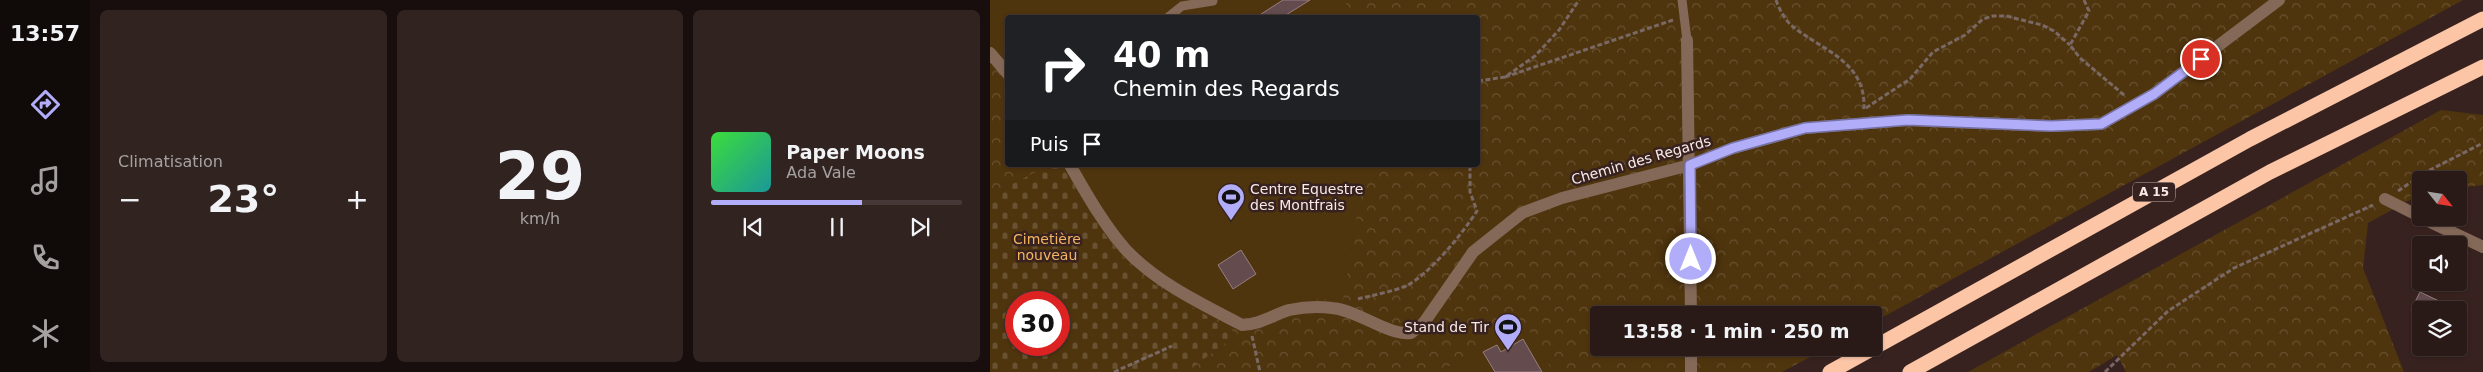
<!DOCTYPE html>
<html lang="fr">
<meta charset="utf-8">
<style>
body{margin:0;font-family:"DejaVu Sans",sans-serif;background:#312320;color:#f1f3f6;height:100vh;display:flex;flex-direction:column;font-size:19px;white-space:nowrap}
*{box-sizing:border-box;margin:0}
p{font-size:16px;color:#a5a1a1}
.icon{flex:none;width:28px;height:28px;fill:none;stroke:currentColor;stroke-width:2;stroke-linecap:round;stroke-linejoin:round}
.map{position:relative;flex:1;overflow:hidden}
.sheet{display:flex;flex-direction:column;gap:10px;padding:10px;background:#170e0d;width:900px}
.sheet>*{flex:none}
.hud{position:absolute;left:15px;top:15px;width:475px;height:152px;border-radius:5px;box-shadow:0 1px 4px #0004,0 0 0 1px #453836;background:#202124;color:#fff;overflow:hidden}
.needle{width:32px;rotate:120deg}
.buttons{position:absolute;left:1422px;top:171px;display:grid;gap:10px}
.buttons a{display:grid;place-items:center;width:55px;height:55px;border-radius:5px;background:#291a17;box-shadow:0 1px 4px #0004,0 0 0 1px #453836;font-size:25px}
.speed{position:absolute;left:15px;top:291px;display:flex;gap:10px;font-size:25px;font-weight:700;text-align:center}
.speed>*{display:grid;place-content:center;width:65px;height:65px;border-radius:50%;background:#291a17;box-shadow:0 1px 4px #0004,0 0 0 1px #453836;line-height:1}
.speed .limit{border:8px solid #d22;background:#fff;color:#111}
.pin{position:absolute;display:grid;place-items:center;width:42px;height:42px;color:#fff;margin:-21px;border:2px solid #fff;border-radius:50%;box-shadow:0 1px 5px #0007}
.me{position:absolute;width:55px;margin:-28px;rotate:0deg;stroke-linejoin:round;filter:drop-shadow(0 0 4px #0008)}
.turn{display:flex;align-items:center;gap:18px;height:105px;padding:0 25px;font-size:22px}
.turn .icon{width:65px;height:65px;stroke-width:2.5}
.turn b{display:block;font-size:35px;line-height:42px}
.then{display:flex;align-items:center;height:48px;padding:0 25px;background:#0003;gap:10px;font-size:19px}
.big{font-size:38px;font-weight:800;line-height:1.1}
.sheet .tile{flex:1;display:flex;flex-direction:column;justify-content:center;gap:8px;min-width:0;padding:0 18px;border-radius:8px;background:#312320}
.sheet .dial{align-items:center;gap:0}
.dial b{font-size:65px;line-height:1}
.song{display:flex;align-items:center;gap:15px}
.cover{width:60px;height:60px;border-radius:8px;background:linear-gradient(135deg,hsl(120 70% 55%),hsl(180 70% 35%))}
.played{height:5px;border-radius:2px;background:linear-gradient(90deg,#b2adf9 60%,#453836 60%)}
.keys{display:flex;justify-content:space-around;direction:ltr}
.heat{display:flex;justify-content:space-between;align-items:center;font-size:28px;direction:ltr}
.sheet .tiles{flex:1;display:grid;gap:10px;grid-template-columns:repeat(3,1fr)}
.trip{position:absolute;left:600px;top:306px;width:292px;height:50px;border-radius:5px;background:#291a17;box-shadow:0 1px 4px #0004,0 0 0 1px #453836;font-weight:800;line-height:50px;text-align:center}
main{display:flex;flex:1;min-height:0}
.tab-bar{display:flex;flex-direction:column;width:90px;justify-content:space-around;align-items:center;background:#100a09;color:#a5a1a1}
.tab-bar .icon{width:35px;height:35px}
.tab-bar .selected{color:#b2adf9}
.tab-bar b{font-size:22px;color:#f1f3f6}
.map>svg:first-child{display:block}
.forest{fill:url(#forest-crowns);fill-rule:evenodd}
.cemetery{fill:url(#cemetery-stones);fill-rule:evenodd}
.park{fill:#4f350e}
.building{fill:#634b4e;stroke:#977d80}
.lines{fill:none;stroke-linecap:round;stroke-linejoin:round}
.path{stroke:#7a6865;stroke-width:3;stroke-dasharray:5 2.5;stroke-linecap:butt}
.lane{stroke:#846959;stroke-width:9}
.street{stroke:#846959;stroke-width:12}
.highway{stroke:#fbc5a6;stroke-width:15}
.route-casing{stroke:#7470a2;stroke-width:12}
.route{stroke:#b2adf9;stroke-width:9}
.labels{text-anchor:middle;stroke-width:5;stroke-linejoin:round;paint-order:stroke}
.shield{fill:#37221f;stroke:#beaeab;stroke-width:1}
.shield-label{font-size:12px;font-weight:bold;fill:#f8eae7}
.street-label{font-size:14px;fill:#f8eae7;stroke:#37221f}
.poi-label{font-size:14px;fill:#f8eae7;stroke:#37221f;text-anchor:start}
.park-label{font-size:14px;fill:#f3b562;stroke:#37221f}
</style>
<main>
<nav class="tab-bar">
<b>13:57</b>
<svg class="icon selected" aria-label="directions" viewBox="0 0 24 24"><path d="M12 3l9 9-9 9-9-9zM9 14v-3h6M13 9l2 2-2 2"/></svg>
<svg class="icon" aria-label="music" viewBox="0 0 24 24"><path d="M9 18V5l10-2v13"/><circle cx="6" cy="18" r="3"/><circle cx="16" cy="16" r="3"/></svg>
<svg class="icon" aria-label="phone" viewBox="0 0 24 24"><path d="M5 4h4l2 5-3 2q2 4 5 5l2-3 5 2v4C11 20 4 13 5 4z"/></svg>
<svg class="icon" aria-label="climate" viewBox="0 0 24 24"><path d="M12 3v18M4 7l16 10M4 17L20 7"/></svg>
</nav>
<section class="sheet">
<div class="tiles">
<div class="tile"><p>Climatisation</p>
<div class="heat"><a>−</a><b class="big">23°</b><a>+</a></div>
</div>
<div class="tile dial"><b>29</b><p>km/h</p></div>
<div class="tile">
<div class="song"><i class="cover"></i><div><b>Paper Moons</b><p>Ada Vale</p></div></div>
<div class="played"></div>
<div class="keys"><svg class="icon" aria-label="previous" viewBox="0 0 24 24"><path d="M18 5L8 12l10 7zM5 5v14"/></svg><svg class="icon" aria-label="pause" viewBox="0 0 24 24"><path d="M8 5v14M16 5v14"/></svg><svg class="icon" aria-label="next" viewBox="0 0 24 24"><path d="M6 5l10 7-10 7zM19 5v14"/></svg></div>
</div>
</div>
</section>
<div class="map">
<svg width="1493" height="372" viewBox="0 0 1493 372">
<defs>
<pattern id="forest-crowns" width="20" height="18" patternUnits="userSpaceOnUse" patternTransform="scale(1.25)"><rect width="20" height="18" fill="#4f350e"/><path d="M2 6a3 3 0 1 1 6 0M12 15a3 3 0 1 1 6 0" fill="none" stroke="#695231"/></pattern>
<pattern id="cemetery-stones" width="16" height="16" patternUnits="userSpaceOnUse" patternTransform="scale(1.25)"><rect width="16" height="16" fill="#4f350e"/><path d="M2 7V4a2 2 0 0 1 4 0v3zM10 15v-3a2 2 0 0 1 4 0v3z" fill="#695231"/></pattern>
</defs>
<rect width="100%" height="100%" fill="#37221f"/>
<g class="forest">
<path d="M0 0H1473L884 322V315H609V348H837L792 372H0ZM18 18H488V165H18ZM26 302H69V345H26Z"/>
<polygon points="1451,110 1493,115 1493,185 1469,188 1469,180 1431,180 1431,194 1378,223 1373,268 1414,372 1136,372 1127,355 1099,372 978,372"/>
</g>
<path class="cemetery" d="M59 165H71L116 236 149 276 248 334 196 372H0V196ZM26 302H69V345H26Z"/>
<g class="park">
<polygon points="0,0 356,0 357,17 18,18 17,74 0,53"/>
<polygon points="80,165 375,165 353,300 320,299 250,317 180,285 153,265"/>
<polygon points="535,323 563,372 449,372"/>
</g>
<g class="building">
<polygon points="293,0 320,0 291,18 265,18"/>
<polygon points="251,250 266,274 243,289 228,265"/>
<polygon points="1430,292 1468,310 1421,310"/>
<polygon points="533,339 552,372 505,372 493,352 507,345 511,352"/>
</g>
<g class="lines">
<g class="path">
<path d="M786 0C789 9 795 20 802 26 833 51 876 61 874 109"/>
<polyline points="1094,0 1099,11 1080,45 1090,58 1134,95"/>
<polyline points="515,77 683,20"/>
<polyline points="488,81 515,77 545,56 569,30 589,0"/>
<polyline points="876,108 920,79 943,52 975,35 993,19 1003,16 1016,16 1052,25 1064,31 1080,45"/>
<polyline points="1408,191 1438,171 1493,143"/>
<path d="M368 299C383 295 401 292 416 286 440 274 472 234 487 211L480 192V165"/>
<polyline points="262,336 270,372"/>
<polyline points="124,372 182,346"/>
<polyline points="1115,372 1178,311 1244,268 1383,205"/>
</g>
<g class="lane">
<polyline points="692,0 697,40"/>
<polyline points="177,18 192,6 223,1"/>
</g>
<g class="street">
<polyline points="697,40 701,315"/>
<polyline points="0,53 18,74"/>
<path d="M80 165C96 193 115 227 137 251 169 284 212 304 252 325 269 325 283 315 299 310 313 307 328 306 342 308 368 310 398 336 421 333L433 324 483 252 532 213 572 198 700 165 743 148 815 128 918 120 1061 126 1111 124 1164 94 1289 0"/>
<polyline points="1395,199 1431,217"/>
<polyline points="1432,218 1493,247"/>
<polyline points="701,348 701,372"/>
</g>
<g class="highway">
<polyline points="840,372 1260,139 1493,19"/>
<polyline points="920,372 1280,172 1493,67"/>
</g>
</g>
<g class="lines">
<g class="route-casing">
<polyline id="route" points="701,259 700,165 743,148 815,128 918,120 1061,126 1111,124 1164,94 1211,59"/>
</g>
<use href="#route" class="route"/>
</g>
<defs>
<g id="stadium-pin" transform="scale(1.4375)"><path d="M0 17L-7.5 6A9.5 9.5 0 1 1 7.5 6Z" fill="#b2adf9" stroke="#37221f"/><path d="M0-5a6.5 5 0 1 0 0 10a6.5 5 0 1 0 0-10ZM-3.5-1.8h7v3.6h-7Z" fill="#111"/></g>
</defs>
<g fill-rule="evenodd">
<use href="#stadium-pin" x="241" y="197"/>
<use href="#stadium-pin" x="518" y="327"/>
</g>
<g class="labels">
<rect class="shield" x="1143" y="182.5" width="42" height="19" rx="4"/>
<g class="shield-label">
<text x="1164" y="196">A 15</text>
</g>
<g class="street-label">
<text transform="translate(651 160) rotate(-16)" y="5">Chemin des Regards</text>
</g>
<g class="poi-label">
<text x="260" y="194">Centre Equestre<tspan x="260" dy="16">des Montfrais</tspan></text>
<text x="499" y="332" text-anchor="end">Stand de Tir</text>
</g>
<g class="park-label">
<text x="57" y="244">Cimetière<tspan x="57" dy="16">nouveau</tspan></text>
</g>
</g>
</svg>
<div class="buttons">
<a><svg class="needle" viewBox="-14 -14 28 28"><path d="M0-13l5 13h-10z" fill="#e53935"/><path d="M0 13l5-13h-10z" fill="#a5a1a1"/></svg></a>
<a><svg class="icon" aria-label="sound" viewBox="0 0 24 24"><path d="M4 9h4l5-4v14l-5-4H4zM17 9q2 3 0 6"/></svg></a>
<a><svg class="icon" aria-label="layers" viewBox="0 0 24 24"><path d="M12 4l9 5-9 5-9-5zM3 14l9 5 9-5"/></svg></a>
</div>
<div class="speed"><div class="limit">30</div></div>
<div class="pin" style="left:1211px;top:59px;background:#d93025"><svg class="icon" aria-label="arrive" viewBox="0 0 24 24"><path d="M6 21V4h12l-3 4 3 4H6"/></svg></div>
<svg class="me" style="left:701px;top:259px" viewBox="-20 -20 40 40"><circle r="17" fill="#b2adf9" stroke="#fff" stroke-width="3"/><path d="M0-11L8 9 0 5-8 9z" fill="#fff"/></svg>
<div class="trip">13:58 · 1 min · 250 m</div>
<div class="hud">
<div class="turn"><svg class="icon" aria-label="right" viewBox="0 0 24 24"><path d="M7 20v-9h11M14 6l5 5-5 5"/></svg><div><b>40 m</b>Chemin des Regards</div></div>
<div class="then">Puis<svg class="icon" aria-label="arrive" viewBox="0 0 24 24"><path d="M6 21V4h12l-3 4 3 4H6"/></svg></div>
</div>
</div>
</main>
